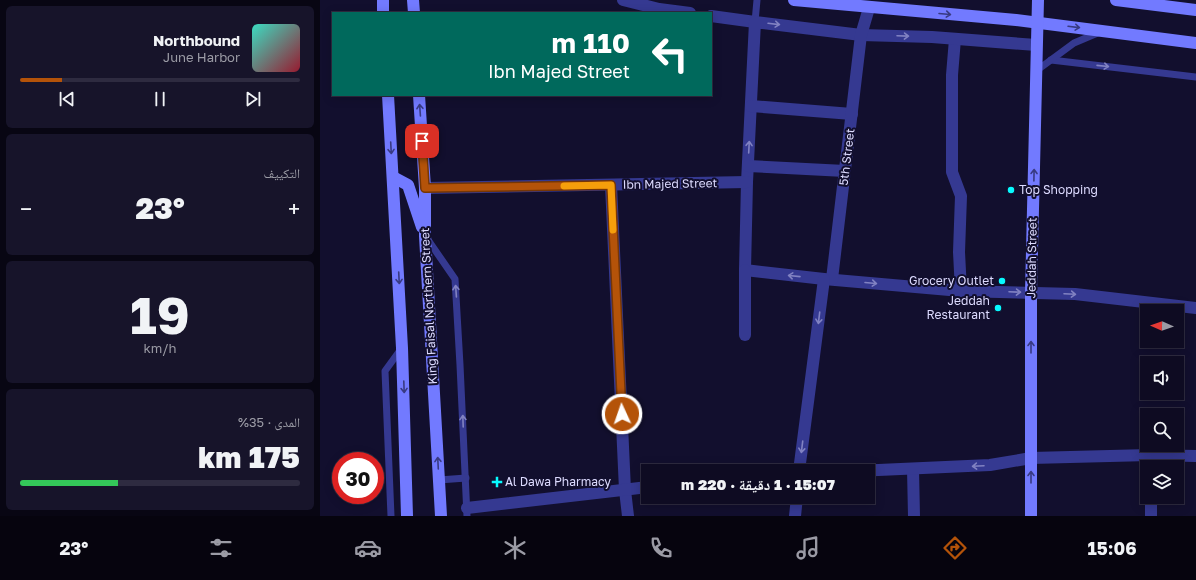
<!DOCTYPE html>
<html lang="ar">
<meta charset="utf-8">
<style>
body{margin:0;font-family:"Golos Text","Noto Naskh Arabic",sans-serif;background:#17142a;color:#f1f3f6;direction:rtl;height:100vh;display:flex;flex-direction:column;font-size:15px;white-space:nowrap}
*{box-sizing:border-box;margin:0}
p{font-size:13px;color:#9b9ba5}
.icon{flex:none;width:22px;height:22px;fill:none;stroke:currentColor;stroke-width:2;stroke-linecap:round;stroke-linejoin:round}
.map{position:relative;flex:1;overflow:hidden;direction:ltr}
.drawer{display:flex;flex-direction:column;gap:6px;padding:6px;background:#080613;width:320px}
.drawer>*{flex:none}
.guide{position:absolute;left:12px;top:12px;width:380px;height:84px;border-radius:0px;box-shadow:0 2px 10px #0003,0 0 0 1px #2e2b40;direction:rtl;background:#00695c;color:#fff;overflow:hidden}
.needle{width:26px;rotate:272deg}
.fabs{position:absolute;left:820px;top:304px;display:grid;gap:8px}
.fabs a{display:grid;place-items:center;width:44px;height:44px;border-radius:0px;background:#0e0b22;box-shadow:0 2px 10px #0003,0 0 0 1px #2e2b40;font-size:20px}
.speed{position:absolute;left:12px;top:452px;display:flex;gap:8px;font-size:20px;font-weight:700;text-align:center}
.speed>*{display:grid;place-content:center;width:52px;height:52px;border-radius:50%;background:#0e0b22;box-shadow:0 2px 10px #0003,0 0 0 1px #2e2b40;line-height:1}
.speed .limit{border:6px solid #d22;background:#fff;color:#111}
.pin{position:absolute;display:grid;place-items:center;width:34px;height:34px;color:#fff;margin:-17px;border-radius:8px;box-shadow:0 2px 6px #0006}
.me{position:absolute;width:44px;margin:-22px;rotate:357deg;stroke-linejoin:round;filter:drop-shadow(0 0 3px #0008)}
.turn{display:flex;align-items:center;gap:14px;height:84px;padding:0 16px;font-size:18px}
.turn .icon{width:52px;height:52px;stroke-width:2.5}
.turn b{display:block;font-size:28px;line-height:34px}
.big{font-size:30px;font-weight:800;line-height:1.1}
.drawer .card{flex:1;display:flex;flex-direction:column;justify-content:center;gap:6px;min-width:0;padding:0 14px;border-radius:6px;background:#17142a}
.drawer .dial{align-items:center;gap:0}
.dial b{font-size:52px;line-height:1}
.song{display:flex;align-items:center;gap:12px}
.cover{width:48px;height:48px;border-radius:6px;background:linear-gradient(135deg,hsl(170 70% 55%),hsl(350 70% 35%))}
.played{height:4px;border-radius:2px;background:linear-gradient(90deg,#b45309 15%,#2e2b40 15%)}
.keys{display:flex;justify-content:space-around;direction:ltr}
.heat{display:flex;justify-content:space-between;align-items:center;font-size:22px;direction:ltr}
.charge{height:6px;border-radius:3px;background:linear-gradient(90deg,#34c759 35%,#2e2b40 0)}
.trip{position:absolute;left:321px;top:464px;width:234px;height:40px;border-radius:0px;background:#0e0b22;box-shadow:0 2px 10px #0003,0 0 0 1px #2e2b40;font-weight:800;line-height:40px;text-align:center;direction:rtl}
.tabs{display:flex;height:64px;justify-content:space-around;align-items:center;background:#06040e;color:#9b9ba5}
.tabs .icon{width:28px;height:28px}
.tabs .current{color:#b45309}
.tabs b{font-size:18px;color:#f1f3f6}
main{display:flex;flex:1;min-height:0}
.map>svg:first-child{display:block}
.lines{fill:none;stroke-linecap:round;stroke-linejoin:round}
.lane{stroke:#353991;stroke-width:7}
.street{stroke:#353991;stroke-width:12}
.secondary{stroke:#727aff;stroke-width:12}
.oneway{stroke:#383a82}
.oneway2{stroke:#8182c2}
.route-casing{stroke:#753606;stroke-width:10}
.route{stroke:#b45309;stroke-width:7}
.slow{stroke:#f59e0b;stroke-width:7}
.poi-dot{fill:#07faff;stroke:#120f2e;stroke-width:1.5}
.labels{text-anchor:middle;stroke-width:4;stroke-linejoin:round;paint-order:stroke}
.street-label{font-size:12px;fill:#dddbff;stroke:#120f2e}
.poi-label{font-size:12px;fill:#dddbff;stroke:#120f2e;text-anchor:start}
</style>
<main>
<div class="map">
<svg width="876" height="516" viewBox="0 0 876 516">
<rect width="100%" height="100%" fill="#120f2e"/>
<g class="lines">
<g class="lane">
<polyline points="435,22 437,0"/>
<polyline points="731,60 876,77"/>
<polyline points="716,71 754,43 780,32"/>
<polyline points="106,237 135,279 140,365 147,516"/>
<polyline points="119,480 146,478"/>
<polyline points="71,516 65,371 81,349"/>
</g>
<g class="street">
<polyline points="303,0 339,9 370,13"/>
<polyline points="391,16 435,22"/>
<polyline points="635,39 632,75 632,172 641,196 639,252 641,291"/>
<polyline points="716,45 612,37 541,35 435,22 427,182 425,270 504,279 641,291 755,294 876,308"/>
<polyline points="431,106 532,114"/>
<polyline points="428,166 525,171"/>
<polyline points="291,185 305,490 308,516"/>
<polyline points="105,188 427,182"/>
<polyline points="512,279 541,35 549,8"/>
<polyline points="425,335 425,270"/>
<polyline points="593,469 594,516"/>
<polyline points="479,471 504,279"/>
<polyline points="536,471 670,465 711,458 829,455 876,456"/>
<polyline points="831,497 831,516"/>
<polyline points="147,508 328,487"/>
<polyline points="475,516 477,497"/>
</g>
<g class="secondary">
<polyline points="63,0 63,13"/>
<polyline points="93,0 94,13"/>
<polyline points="474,0 696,20 876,43"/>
<polyline points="796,0 876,10"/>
<polyline points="68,95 82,348 87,516"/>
<polyline points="99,95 105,188 105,236 121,516"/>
<polyline points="73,177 88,185 102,227"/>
<polyline points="711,516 711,293 718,0"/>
</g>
</g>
<defs><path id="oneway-shaft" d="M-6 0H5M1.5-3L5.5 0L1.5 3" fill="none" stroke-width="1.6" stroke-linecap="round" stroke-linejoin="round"/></defs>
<g class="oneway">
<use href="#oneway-shaft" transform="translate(625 14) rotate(5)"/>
<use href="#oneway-shaft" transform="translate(754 27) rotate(7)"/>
<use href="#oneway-shaft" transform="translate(100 110) rotate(-94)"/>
<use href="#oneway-shaft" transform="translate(71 148) rotate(87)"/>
<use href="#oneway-shaft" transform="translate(714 175) rotate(-89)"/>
<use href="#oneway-shaft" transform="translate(79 278) rotate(87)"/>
<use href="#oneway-shaft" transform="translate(711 347) rotate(-90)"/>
<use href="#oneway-shaft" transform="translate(84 387) rotate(88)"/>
<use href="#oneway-shaft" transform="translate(118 463) rotate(-93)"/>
<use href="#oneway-shaft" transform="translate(711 477) rotate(-90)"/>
</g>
<g class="oneway2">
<use href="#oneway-shaft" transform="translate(454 24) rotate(7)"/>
<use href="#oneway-shaft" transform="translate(583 36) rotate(2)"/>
<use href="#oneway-shaft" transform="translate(783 66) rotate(6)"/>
<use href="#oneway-shaft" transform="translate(429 147) rotate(-87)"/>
<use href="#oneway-shaft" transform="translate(474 276) rotate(-174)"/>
<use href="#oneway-shaft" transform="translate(551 283) rotate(5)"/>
<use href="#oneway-shaft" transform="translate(136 291) rotate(-94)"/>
<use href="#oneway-shaft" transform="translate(695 292) rotate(2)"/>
<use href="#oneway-shaft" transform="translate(750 294) rotate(3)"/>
<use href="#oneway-shaft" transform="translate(499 318) rotate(97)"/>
<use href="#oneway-shaft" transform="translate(143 421) rotate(-92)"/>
<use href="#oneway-shaft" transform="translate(482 447) rotate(97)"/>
<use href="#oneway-shaft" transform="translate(658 466) rotate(177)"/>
</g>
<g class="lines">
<g class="route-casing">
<polyline id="route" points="102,141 105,188 291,185 302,414"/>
</g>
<use href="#route" class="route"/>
<polyline class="slow" points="244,186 291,185 293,230"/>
</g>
<g class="poi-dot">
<circle cx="691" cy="190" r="4"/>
<circle cx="682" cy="281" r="4"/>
<circle cx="678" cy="308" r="4"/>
<path d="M175 476h4v4h4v4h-4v4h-4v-4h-4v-4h4z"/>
</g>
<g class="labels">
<g class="street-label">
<text transform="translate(527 157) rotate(-83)" y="4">5th Street</text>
<text transform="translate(350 184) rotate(-1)" y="4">Ibn Majed Street</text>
<text transform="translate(712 258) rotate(-89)" y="4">Jeddah Street</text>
<text transform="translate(109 306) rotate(-93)" y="4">King Faisal Northern Street</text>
</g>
<g class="poi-label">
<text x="699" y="194">Top Shopping</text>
<text x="674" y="285" text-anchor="end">Grocery Outlet</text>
<text x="670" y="305" text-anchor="end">Jeddah<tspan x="670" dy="14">Restaurant</tspan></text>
<text x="185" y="486">Al Dawa Pharmacy</text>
</g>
</g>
</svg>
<div class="fabs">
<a><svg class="needle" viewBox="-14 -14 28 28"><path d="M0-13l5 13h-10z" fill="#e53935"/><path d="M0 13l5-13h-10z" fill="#9b9ba5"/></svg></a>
<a><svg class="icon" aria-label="sound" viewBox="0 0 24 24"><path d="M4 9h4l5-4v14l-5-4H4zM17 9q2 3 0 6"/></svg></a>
<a><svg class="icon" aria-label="search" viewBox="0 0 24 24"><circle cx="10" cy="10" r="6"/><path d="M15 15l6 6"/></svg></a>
<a><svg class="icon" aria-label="layers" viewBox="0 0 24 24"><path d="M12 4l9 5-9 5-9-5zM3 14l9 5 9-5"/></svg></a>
</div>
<div class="speed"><div class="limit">30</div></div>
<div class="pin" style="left:102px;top:141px;background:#d93025"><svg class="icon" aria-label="arrive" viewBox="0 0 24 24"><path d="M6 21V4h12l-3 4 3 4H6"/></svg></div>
<svg class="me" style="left:302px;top:414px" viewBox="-20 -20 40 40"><circle r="17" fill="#b45309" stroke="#fff" stroke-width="3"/><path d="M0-11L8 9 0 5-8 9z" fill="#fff"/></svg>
<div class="trip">15:07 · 1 دقيقة · 220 m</div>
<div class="guide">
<div class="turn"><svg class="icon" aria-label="left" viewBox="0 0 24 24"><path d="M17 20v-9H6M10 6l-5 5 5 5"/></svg><div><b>110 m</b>Ibn Majed Street</div></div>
</div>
</div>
<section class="drawer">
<div class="card">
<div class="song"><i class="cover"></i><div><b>Northbound</b><p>June Harbor</p></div></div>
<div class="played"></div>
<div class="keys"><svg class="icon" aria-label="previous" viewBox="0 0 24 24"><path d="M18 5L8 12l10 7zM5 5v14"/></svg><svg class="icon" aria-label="pause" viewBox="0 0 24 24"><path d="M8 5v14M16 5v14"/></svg><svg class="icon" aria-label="next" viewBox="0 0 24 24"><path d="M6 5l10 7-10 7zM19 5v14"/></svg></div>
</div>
<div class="card"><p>التكييف</p>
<div class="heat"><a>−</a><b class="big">23°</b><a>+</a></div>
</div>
<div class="card dial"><b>19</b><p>km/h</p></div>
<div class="card"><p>المدى · 35%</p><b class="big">175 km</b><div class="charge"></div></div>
</section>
</main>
<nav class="tabs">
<b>15:06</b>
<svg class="icon current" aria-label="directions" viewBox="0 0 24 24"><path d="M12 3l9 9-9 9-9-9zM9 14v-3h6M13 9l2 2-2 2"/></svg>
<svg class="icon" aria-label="music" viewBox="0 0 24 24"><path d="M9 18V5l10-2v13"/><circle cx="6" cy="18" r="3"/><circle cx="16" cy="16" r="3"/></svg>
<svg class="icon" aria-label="phone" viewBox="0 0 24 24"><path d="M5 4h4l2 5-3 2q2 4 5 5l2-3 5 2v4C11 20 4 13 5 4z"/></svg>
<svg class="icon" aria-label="climate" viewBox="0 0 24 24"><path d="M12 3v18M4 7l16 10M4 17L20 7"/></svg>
<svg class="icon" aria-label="car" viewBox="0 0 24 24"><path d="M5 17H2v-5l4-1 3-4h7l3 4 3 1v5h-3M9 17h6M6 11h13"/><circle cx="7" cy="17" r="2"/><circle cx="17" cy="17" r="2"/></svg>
<svg class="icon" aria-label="filters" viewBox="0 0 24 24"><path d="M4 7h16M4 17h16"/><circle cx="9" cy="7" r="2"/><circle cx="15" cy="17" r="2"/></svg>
<b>23°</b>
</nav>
